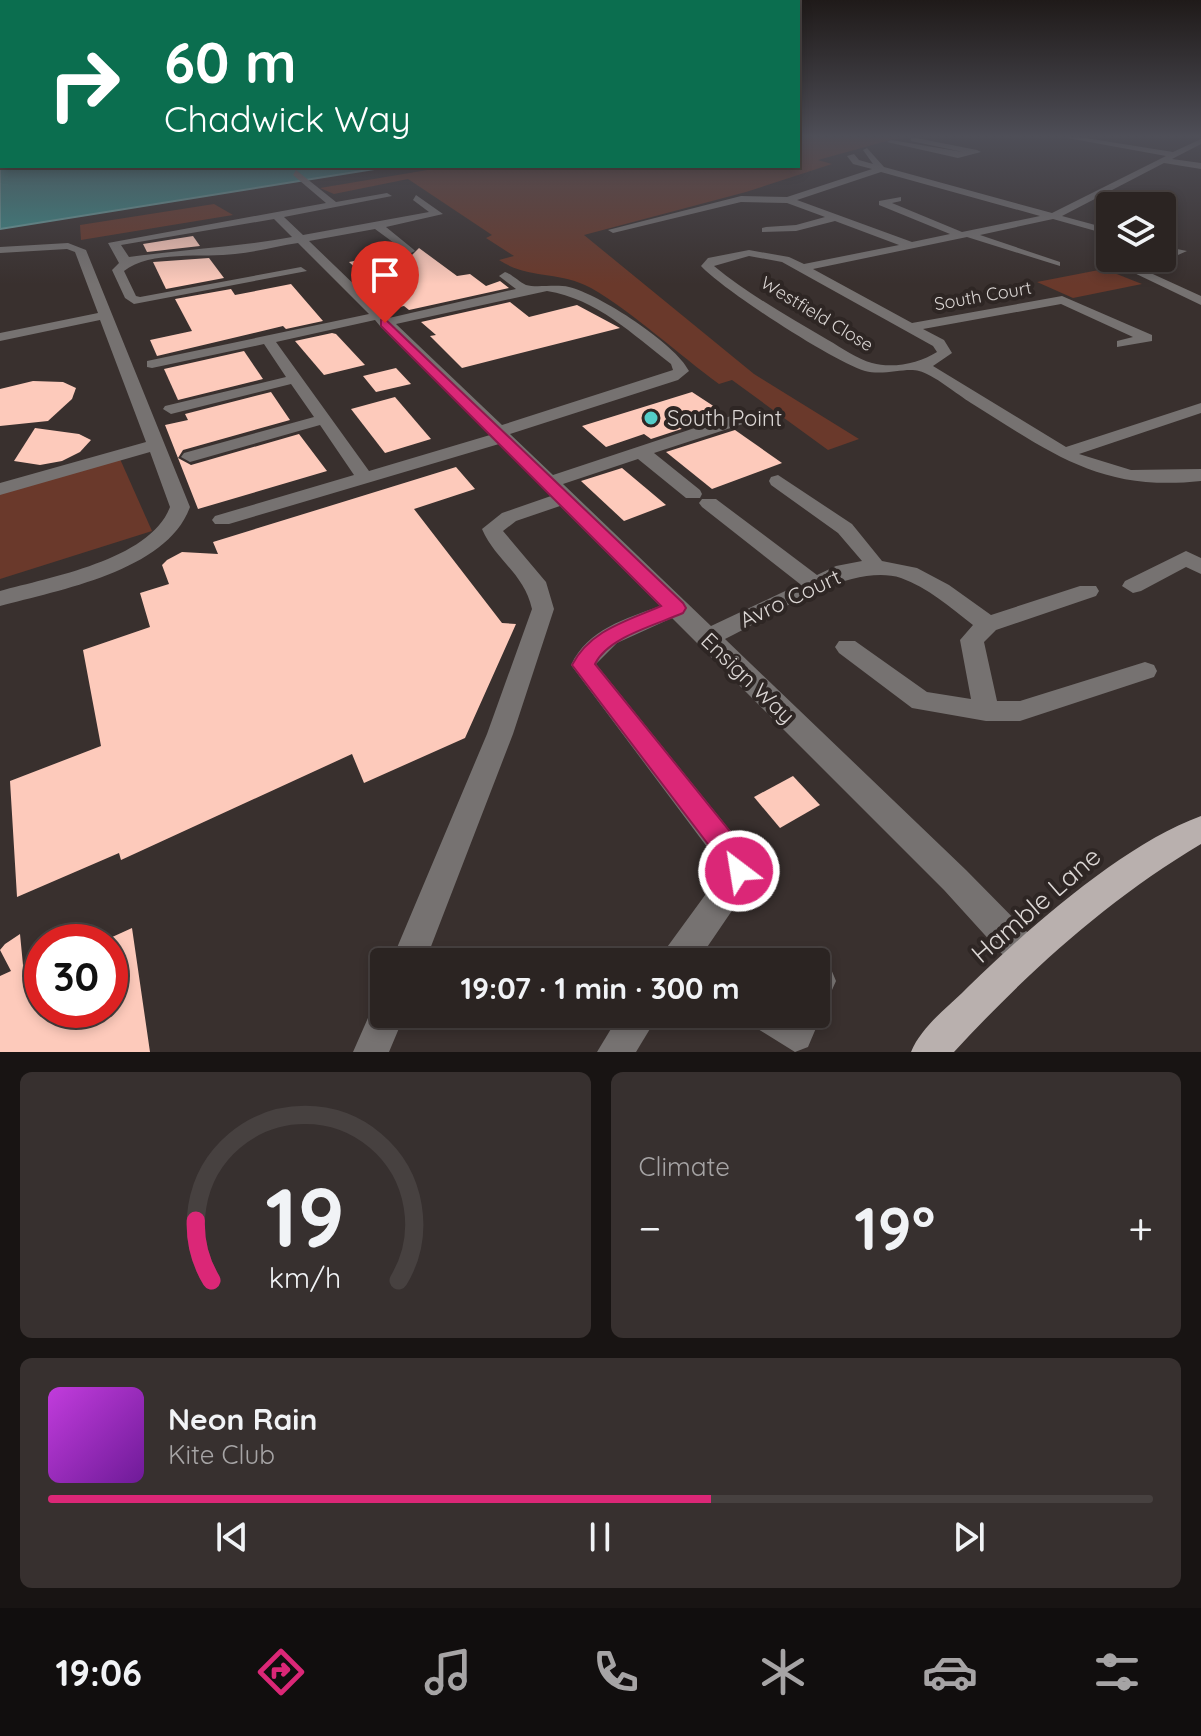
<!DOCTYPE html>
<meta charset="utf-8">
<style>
body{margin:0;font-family:Quicksand,sans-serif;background:#37302f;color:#f1f3f6;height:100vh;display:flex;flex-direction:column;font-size:30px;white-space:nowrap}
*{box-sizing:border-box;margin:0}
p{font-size:26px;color:#a6a4a5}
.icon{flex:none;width:44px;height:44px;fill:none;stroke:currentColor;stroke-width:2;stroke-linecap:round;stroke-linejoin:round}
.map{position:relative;height:1052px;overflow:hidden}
.panel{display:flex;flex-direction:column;gap:20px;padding:20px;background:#181413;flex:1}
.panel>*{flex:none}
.banner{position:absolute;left:0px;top:0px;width:800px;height:168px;box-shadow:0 4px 12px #0003,0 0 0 2px #474140;background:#0b6e4f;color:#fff;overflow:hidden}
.buttons{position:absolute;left:1096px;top:192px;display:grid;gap:16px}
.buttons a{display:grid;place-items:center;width:80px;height:80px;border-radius:8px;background:#2b2422;box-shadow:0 4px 12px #0003,0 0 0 2px #474140;font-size:40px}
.speed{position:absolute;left:24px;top:924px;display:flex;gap:16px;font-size:40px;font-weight:700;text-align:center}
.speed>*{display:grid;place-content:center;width:104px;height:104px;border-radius:50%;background:#2b2422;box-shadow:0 4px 12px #0003,0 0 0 2px #474140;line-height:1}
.speed .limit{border:12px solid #d22;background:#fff;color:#111}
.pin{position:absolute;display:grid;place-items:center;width:68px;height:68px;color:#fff;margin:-82px -34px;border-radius:50% 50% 50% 0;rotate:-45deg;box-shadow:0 0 8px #0007}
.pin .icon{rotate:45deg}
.me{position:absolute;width:88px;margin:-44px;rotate:329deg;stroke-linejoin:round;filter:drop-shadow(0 0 6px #0008)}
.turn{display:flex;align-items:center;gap:28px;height:168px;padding:0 32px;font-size:36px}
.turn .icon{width:104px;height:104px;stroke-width:2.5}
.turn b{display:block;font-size:56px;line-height:68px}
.big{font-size:60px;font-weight:700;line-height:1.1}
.panel .tile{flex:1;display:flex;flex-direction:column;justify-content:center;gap:12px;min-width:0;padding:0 28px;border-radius:12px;background:#37302f}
.panel .dial{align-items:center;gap:0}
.dial svg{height:208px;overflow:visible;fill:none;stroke:#474140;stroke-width:7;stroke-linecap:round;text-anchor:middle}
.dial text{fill:#f1f3f6;stroke:none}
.song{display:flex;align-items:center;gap:24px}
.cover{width:96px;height:96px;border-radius:12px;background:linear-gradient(135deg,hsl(290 70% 55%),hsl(280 70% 35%))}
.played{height:8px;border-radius:4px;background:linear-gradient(90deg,#db2777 60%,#474140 60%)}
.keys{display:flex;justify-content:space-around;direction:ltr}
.heat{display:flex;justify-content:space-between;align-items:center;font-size:44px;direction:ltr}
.panel .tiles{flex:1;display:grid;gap:20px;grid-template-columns:1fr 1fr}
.tile:last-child{grid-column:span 2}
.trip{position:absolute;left:370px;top:948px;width:460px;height:80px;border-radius:8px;background:#2b2422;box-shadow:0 4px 12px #0003,0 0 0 2px #474140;font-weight:700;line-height:80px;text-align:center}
.tabs{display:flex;height:128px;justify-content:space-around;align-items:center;background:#110e0e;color:#a6a4a5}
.tabs .icon{width:56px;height:56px}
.tabs .selected{color:#db2777}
.tabs b{font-size:36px;color:#f1f3f6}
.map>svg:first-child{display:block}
.green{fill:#6a392b}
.water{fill:#3c8c89;stroke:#6ca2a0;stroke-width:2}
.building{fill:#fdcabb}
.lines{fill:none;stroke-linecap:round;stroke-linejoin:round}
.minor{fill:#767271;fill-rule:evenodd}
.major{fill:#b9b0ae;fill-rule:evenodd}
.route{fill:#db2777;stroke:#8e194d;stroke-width:2}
.poi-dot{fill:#54cdc8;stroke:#2e2624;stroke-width:3}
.labels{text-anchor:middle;stroke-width:8;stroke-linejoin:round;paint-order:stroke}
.far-street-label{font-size:18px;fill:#dbd6d4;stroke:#2e2624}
.poi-label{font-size:22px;fill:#dbd6d4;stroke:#2e2624;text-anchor:start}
.street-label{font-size:22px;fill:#dbd6d4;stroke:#2e2624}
.near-street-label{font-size:26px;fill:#dbd6d4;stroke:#2e2624}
</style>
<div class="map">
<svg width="1201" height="1052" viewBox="0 0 1201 1052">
<rect width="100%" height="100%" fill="#39302e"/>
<g class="green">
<path d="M798 137H917L894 139 818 160 832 164 746 192 584 235 754 374 859 439 828 450 732 380 719 384C678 354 634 313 591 288 558 270 529 280 499 260L514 256 486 238 492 235 408 179 334 194 320 188 451 166H798Z"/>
<polygon points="214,204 233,215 81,240 80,225"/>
<polygon points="1104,269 1142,284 1073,298 1037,282"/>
<polygon points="120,459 152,531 0,579 0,493"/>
</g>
<polygon class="water" points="0,137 2,166 393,166 0,229"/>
<g class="building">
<polygon points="193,236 200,246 147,252 143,244"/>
<polygon points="419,248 457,276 470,274 486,286 500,281 509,288 409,310 404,306 389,309 374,294 382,292 349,262 401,252 410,257"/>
<polygon points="209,258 224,278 166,289 153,262"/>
<polygon points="291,284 323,321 286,329 283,326 157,356 150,340 192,331 175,299 231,289 235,295"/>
<polygon points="510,302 529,317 577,305 620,328 462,368 430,336 436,335 421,322"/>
<polygon points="332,333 336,334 365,365 324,375 295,341"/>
<polygon points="244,351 263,379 178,400 164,369"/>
<polygon points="396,368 411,384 376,392 363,376"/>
<polygon points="33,381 63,382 76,388 72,399 48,421 0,426 0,389"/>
<polygon points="271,392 290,420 183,450 178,458 191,465 299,434 327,471 198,509 165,425 188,420 185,414"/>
<polygon points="692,392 718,409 710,412 718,417 651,439 644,434 606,447 582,426"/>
<polygon points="395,397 431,439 385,453 351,409"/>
<polygon points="35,428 79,434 91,440 80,452 62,461 40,465 14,461"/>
<polygon points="735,430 782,463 712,489 666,452"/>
<polygon points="456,467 475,489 414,509 502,623 516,624 465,738 364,783 352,754 121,860 119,853 17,897 10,781 101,746 83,650 150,627 140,593 169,584 162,565 167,560 182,552 218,554 213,542"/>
<polygon points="622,468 666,505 624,521 581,481"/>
<polygon points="793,776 820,805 780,828 754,797"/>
<polygon points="132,928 150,1052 0,1052 0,976 11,971 0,950 5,944 20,934 23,965 42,956 42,1010 110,1010 110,938"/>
</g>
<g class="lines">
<g class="minor">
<polygon points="911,137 977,150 981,152 958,158 887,142 891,140 963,152 911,141"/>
<path d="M1062 137H1079L1173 152 1201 139V144L1172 159 1201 163V169L1164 163 1062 216 1110 229V235L1053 219 980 235 1060 262V266L967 237 813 269 912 323 1062 296 1152 335V341L1117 347V341L1133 337 1061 304 923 329 944 340 952 353 933 366 1066 447 1201 403V413L1079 454 1131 470 1201 469V481C1100 492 1052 453 971 403 958 395 933 374 919 371 906 367 884 376 865 371 834 362 723 290 701 266L708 258 749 250 789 257 804 264 899 245 835 221 796 231 762 232V228L766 227 796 225 825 217 787 203 741 202 613 233 608 230 741 196 787 197 872 169 853 164 847 156 854 154 859 160 873 164 863 150 867 148 884 167 1052 213 1166 156ZM881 172 1040 216 962 232 892 203 901 201V197L879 201V205L950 234 912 242 797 200ZM749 256 782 262 933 346 937 352C920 363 893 369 872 363 857 359 842 348 828 340 789 317 748 294 714 266Z"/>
<path d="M296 170 336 202 387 193 392 196 284 217 303 235 429 212 413 200 416 195 443 214 386 227 413 249 415 251 409 254 375 229 309 241 389 318 516 289 499 276 505 272C513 275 519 282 526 285 536 288 556 284 569 287 599 294 676 344 689 371L678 380 510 434 553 475 746 411H758V419L654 453 700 490 702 494 700 498H686L638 459 563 484 711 626 800 584 702 507 699 503 702 499H716L817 575 836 566 862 561 838 533 771 485 769 481 771 477 778 475 852 524 882 561 917 568 949 585 991 615 1080 586H1096L1099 591 1096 596 996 630 984 642 997 701H1020L1145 662 1154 665 1157 671 1154 677 1020 721H986L912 708 839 653 835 647 839 641H855L927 692 971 699 960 640 973 625C951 608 927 587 901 578 850 562 772 616 725 639L966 870 1037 942 1042 954 1037 966 1025 971 1013 966 944 890 672 618 617 643 596 664 749 854 753 864 744 893 697 962H660L665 950 719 876 722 867 571 665C588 629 625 619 660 606L560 506 516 521 503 531 546 582 554 609 513 734 425 962H391L487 734 532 609C524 573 496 561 482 529L502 513 551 496 499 444 229 524H215L212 520 215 516 354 475 320 425 190 462 181 457 184 453 314 417 291 384 171 414 163 409 165 406 286 377 264 344 152 368 147 367V361L369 314 298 243C277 246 256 252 235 254 204 258 150 250 124 271L136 296 140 297 301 267 307 271 134 304 125 298 112 270 119 263 108 243 326 203 293 175ZM274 219 292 237C238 247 184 249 129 257L121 245ZM547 291C597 299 632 334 671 364L673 370 502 425 396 324ZM375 320 380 326 490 435 369 471 276 342Z"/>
<path d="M68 243 86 250 190 507C167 571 59 590 0 606V591C50 577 150 560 170 507L150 452 0 495V483L146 442 100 320 0 341V333L98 313 75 252 67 249 0 253V247Z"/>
<polygon points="1177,249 1187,251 1144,270 1201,296 1201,305 1128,270 1153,258 1162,258 1162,255"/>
<polygon points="1186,551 1201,558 1201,574 1186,567 1141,591 1133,593 1122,586 1125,581"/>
<polygon points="819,964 831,969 836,981 828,999 817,1004 822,1014 808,1047 795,1052 753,1026 747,1014 816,1014 816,965"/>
<polygon points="384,998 384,1014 405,1014 389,1052 353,1052 375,1002"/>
<polygon points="620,1014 659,1014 636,1052 597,1052"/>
</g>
<path class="major" d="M1201 816V844C1107 900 1028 972 954 1052H911C921 1028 944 1010 962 993 1023 933 1121 845 1201 816Z"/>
</g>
<linearGradient id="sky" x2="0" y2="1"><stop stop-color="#1f1a19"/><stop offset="0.48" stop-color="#4e4e57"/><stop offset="1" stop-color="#4e4e57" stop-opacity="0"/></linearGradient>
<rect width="1201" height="284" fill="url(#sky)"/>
<path class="route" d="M385 319 683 603 686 608 683 613C656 625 608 637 595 664L745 850 753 871 749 880 739 884 729 880 723 864 572 665C590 630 627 621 661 606L381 326V320Z"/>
<circle class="poi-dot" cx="651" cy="418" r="8"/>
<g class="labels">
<g class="far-street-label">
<text transform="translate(983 296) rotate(-10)" y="6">South Court</text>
<text transform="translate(817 314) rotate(31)" y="6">Westfield Close</text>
</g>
<g class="poi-label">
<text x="667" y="426">South Point</text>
</g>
<g class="street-label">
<text transform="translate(790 598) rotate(-25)" y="8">Avro Court</text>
<text transform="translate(748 678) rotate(44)" y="8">Ensign Way</text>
</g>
<g class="near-street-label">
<text transform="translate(1036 905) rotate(-41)" y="9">Hamble Lane</text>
</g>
</g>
</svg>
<div class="buttons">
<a><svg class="icon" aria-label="layers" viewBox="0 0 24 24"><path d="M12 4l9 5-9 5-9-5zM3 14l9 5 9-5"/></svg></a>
</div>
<div class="speed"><div class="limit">30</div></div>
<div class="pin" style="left:385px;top:323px;background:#d93025"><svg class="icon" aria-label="arrive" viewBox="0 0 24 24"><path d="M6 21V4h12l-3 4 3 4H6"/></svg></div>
<svg class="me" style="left:739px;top:871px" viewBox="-20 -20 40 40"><circle r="17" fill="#db2777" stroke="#fff" stroke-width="3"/><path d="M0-11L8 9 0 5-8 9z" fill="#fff"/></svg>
<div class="trip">19:07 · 1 min · 300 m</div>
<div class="banner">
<div class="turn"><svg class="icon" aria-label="right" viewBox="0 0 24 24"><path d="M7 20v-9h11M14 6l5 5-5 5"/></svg><div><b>60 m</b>Chadwick Way</div></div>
</div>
</div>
<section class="panel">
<div class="tiles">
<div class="tile dial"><svg viewBox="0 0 100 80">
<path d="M14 69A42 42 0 1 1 86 69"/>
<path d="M14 69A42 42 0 0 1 8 46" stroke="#db2777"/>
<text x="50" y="56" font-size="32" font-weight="700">19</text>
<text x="50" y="72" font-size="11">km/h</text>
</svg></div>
<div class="tile"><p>Climate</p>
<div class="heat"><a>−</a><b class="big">19°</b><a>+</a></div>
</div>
<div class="tile">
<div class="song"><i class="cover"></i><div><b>Neon Rain</b><p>Kite Club</p></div></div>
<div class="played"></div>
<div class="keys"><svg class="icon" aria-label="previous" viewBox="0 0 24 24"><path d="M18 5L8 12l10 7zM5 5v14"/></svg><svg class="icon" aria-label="pause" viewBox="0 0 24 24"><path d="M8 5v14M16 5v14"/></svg><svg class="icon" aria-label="next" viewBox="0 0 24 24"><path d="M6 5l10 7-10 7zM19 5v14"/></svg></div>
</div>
</div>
</section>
<nav class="tabs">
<b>19:06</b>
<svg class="icon selected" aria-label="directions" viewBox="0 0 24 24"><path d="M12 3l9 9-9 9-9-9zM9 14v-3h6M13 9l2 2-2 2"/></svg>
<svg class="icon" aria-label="music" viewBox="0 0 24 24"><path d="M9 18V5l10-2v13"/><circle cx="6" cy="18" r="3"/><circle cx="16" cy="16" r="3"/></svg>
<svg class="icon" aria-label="phone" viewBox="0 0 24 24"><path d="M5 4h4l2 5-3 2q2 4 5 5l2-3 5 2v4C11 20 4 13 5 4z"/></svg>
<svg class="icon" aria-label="climate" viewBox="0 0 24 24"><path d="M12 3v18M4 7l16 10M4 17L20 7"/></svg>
<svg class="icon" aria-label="car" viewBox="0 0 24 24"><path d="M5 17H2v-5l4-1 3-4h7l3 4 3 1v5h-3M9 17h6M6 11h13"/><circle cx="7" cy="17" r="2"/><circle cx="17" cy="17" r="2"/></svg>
<svg class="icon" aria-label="filters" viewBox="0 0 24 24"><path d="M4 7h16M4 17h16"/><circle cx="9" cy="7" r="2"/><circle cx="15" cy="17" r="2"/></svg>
</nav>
